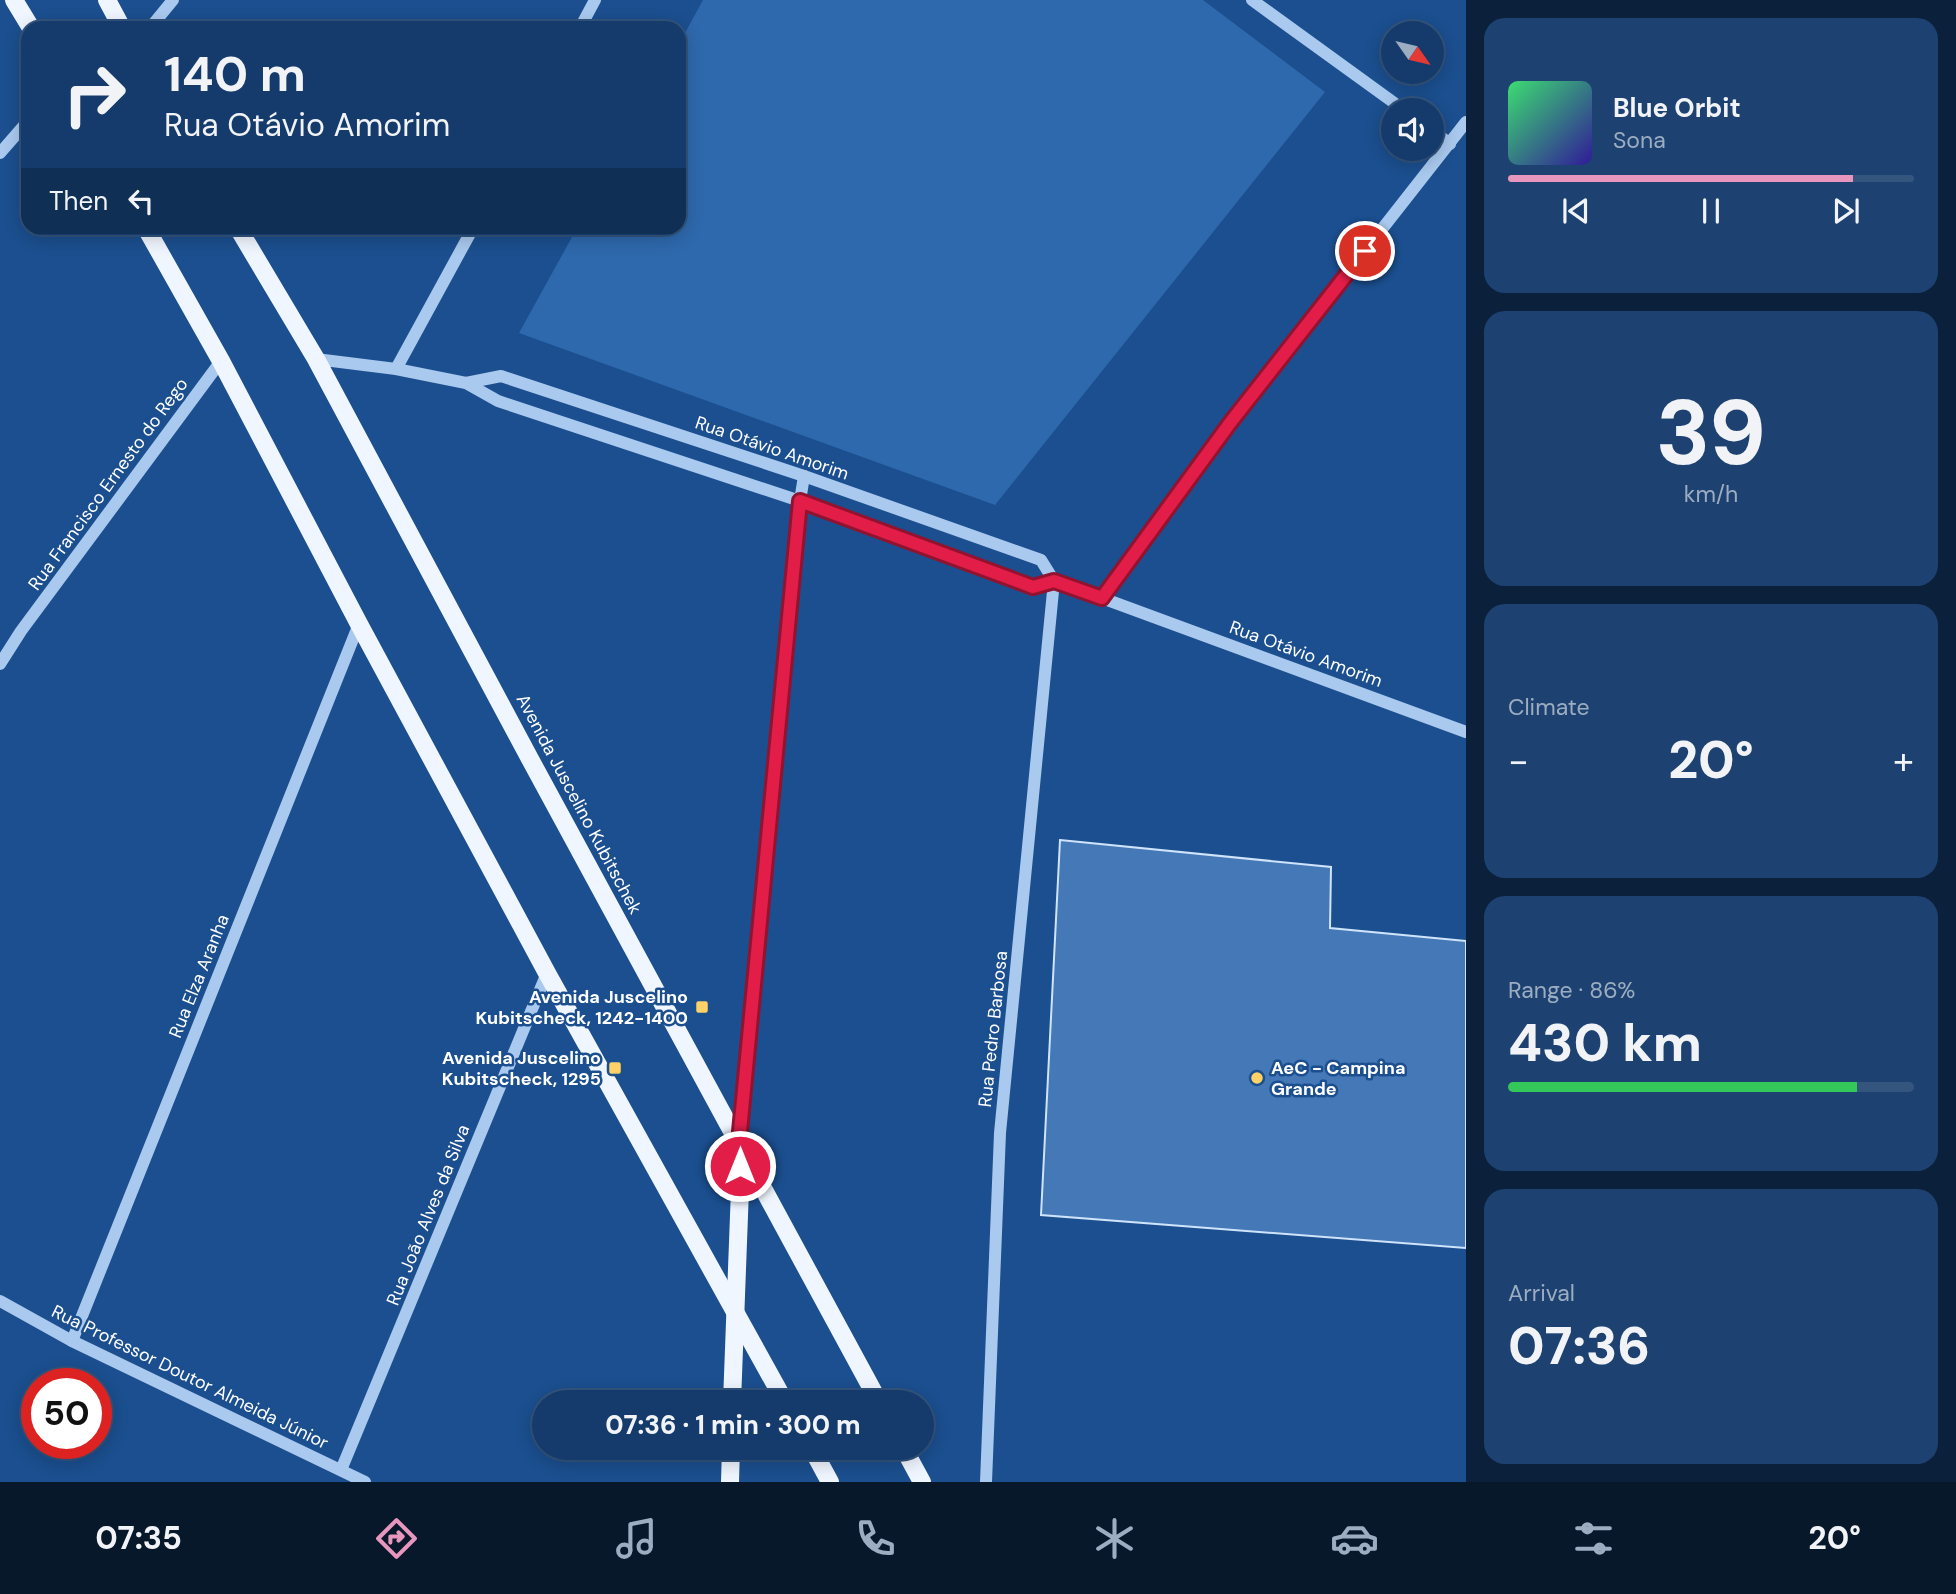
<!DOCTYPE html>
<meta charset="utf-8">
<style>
body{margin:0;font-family:"DM Sans",sans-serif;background:#1d4271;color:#f1f3f6;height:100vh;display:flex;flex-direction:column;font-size:26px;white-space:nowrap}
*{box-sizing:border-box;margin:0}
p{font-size:23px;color:#9dadc1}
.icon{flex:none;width:38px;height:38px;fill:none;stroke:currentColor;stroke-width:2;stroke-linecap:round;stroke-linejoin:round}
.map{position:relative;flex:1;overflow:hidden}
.details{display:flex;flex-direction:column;gap:18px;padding:18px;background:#0b203b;width:490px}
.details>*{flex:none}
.top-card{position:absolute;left:21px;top:21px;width:665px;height:214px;border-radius:21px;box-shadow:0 4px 18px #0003,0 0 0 2px #33557e;background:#143b6b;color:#f1f3f6;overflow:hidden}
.needle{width:46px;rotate:124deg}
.controls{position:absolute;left:1381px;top:21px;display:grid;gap:14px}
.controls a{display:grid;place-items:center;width:63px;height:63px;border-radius:50%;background:#143b6b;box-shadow:0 4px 18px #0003,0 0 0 2px #33557e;font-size:35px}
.speed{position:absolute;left:21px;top:1368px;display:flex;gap:14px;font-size:35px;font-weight:700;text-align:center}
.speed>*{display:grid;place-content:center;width:91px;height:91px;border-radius:50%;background:#143b6b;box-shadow:0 4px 18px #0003,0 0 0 2px #33557e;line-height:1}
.speed .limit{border:10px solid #d22;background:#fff;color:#111}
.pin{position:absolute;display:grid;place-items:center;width:60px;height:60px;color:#fff;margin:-30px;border:4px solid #fff;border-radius:50%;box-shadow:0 2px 7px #0007}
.me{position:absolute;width:77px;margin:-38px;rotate:0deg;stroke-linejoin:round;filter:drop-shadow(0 0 5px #0008)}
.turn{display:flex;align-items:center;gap:24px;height:147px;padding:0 28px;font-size:32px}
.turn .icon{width:91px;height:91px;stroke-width:2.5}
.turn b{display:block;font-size:49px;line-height:60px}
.then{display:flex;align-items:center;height:66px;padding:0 28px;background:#0003;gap:14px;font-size:26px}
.big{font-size:52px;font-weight:800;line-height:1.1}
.details .widget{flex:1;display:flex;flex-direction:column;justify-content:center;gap:10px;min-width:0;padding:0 24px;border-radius:21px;background:#1d4271}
.details .dial{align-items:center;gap:0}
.dial b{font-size:91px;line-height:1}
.song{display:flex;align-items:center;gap:21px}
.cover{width:84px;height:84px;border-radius:10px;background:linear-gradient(135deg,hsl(140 70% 55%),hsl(250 70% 35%))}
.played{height:7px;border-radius:4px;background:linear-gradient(90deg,#e797bd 85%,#33557e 85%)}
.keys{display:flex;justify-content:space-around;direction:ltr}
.heat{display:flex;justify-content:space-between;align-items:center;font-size:38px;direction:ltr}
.charge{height:10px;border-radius:5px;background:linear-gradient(90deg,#34c759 86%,#33557e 0)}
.trip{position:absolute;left:532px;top:1390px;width:402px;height:70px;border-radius:35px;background:#143b6b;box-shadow:0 4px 18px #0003,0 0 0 2px #33557e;font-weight:800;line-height:70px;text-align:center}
.tab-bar{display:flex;height:112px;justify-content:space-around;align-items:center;background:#08182b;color:#9dadc1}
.tab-bar .icon{width:49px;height:49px}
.tab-bar .on{color:#e797bd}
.tab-bar b{font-size:32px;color:#f1f3f6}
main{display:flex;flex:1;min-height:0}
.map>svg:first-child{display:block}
.green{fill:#2e69ad}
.building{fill:#4478b7;stroke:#cfe3fa;stroke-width:2}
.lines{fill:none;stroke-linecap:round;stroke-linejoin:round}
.minor{stroke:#a9c9ee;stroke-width:12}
.major{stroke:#f0f6ff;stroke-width:18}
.route-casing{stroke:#92132f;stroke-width:18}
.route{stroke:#e11d48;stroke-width:12}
.poi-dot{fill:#ffd166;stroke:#1b4f8f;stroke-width:2.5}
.labels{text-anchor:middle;stroke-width:5;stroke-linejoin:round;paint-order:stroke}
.street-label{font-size:18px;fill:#fff;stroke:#1b4f8f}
.poi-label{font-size:18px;font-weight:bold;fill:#fff;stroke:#1b4f8f;text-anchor:end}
</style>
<main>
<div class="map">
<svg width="1466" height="1482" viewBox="0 0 1466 1482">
<rect width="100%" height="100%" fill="#1b4f8f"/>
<polygon class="green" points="703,0 1203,0 1325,92 995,505 519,333 577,228 679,228 679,44"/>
<polygon class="building" points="1060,840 1331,867 1330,928 1466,941 1466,1248 1041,1215"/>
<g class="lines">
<g class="minor">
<polyline points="1252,0 1404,110"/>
<polyline points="150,28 173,0"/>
<polyline points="580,28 595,0"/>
<polyline points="1432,130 1450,144"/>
<polyline points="0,153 28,121"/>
<polyline points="316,359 396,369 466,383 498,401 800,501 1033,587 1054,581 1102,598 1466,732"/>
<polyline points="396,369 473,228"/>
<polyline points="466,383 501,376 804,476 1041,560 1054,581"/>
<polyline points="1102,598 1230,423 1466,122"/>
<polyline points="0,664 21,631 221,361"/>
<polyline points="739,1141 800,501 804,476"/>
<polyline points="0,1301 72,1341 365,1482"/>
<polyline points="72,1341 359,624"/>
<polyline points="341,1470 547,973"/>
<polyline points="986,1482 1000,1133 1054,581"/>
</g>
<g class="major">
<polyline points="14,0 31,28"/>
<polyline points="107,0 122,28"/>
<polyline points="146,228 221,361 359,624 547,973 785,1402"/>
<polyline points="238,228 316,359 530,759 879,1402"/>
<polyline points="732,1402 740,1189 739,1146"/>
<polyline points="811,1447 830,1482"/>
<polyline points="903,1447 922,1482"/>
<polyline points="730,1482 731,1447"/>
</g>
</g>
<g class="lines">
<g class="route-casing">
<polyline id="route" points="740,1166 739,1142 800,501 1033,587 1054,581 1102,598 1230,423 1365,251"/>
</g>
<use href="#route" class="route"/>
</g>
<g class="poi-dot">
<rect x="695" y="1000" width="14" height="14" rx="3.5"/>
<rect x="608" y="1061" width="14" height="14" rx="3.5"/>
<circle cx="1257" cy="1078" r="7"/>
</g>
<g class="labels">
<g class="street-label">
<text transform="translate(772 448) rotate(19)" y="6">Rua Otávio Amorim</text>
<text transform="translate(108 484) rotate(-54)" y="6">Rua Francisco Ernesto do Rego</text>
<text transform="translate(1306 654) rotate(20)" y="6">Rua Otávio Amorim</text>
<text transform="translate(579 804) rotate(62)" y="6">Avenida Juscelino Kubitschek</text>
<text transform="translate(199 976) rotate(-68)" y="6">Rua Elza Aranha</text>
<text transform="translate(993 1029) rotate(-84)" y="6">Rua Pedro Barbosa</text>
<text transform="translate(428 1215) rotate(-68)" y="6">Rua João Alves da Silva</text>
<text transform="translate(190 1377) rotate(26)" y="6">Rua Professor Doutor Almeida Júnior</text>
</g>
<g class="poi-label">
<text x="688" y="1003">Avenida Juscelino<tspan x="688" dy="21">Kubitscheck, 1242-1400</tspan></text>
<text x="601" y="1064">Avenida Juscelino<tspan x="601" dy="21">Kubitscheck, 1295</tspan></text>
<text x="1271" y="1074" text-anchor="start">AeC - Campina<tspan x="1271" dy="21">Grande</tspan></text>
</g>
</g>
</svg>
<div class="controls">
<a><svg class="needle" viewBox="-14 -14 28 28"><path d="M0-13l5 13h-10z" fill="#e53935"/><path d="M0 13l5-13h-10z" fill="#9dadc1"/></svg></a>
<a><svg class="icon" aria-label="sound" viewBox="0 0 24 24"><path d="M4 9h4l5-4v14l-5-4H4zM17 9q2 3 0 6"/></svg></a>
</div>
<div class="speed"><div class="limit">50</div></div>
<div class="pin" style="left:1365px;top:251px;background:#d93025"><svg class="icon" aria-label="arrive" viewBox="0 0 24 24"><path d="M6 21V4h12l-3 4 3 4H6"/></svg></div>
<svg class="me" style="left:740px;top:1166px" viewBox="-20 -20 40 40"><circle r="17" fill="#e11d48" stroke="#fff" stroke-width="3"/><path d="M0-11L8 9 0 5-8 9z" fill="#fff"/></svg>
<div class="trip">07:36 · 1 min · 300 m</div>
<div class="top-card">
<div class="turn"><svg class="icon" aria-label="right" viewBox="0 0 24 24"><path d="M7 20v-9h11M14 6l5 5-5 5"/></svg><div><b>140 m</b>Rua Otávio Amorim</div></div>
<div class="then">Then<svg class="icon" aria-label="left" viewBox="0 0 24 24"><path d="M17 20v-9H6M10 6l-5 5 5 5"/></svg></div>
</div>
</div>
<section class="details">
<div class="widget">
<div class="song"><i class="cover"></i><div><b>Blue Orbit</b><p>Sona</p></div></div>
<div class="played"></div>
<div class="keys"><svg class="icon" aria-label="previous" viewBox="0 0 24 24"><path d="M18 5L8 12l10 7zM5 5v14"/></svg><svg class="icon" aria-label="pause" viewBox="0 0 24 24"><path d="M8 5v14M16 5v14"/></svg><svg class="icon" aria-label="next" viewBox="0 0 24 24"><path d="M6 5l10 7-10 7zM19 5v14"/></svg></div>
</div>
<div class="widget dial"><b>39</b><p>km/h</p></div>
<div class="widget"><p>Climate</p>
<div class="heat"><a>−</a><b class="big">20°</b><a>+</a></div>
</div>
<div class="widget"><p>Range · 86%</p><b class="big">430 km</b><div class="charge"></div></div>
<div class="widget"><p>Arrival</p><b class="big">07:36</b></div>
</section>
</main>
<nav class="tab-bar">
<b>07:35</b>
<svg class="icon on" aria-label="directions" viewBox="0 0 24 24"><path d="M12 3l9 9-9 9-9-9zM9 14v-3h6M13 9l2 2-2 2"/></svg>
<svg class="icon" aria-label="music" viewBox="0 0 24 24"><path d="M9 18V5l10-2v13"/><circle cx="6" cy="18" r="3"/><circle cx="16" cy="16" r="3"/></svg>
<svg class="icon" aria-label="phone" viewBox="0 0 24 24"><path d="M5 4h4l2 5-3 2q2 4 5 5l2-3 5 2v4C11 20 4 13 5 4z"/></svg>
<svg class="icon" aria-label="climate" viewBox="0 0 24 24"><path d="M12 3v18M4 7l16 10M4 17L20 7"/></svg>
<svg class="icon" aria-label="car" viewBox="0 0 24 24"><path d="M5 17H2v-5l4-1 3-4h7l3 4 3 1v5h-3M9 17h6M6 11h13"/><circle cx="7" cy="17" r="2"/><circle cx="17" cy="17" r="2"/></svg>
<svg class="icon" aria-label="filters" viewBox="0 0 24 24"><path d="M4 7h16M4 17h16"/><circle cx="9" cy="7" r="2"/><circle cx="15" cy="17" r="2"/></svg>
<b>20°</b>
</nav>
